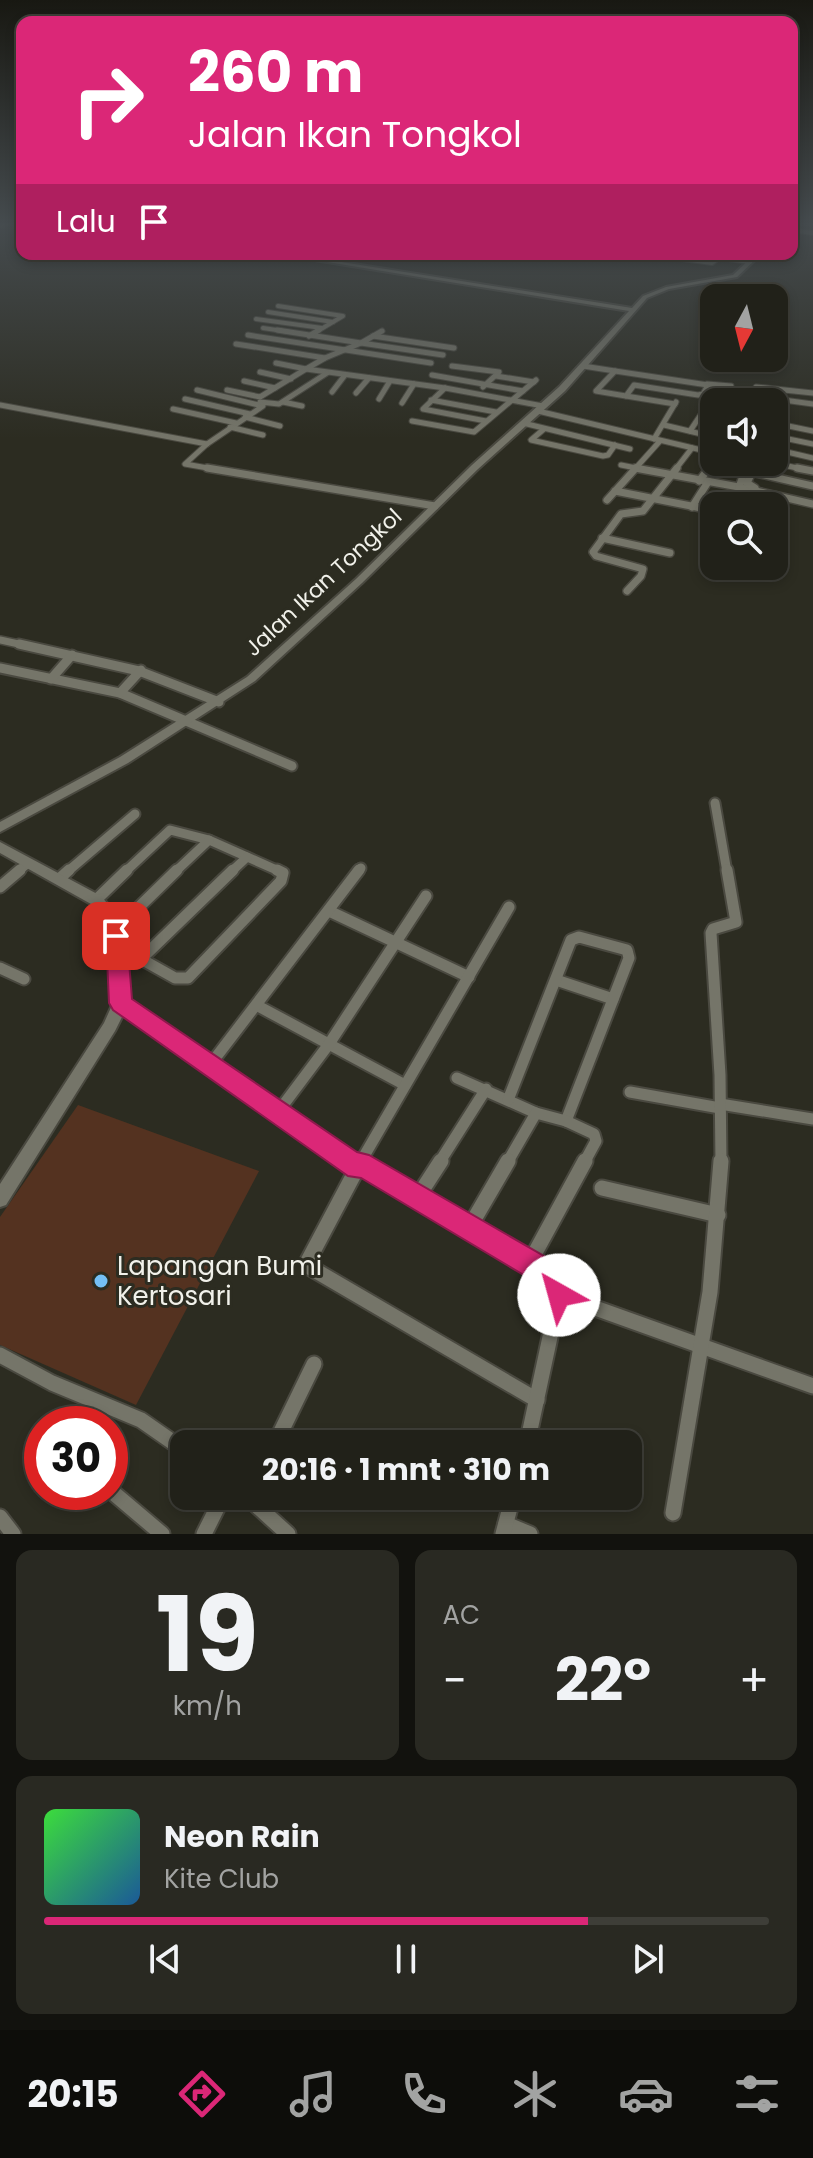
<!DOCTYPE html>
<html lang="id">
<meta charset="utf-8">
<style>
body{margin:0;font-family:Poppins,sans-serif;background:#292922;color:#f1f3f6;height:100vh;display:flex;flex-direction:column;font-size:30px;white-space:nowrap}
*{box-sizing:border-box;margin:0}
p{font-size:26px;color:#a2a3a2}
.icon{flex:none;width:44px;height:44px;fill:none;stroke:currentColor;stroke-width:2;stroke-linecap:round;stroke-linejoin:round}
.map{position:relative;height:1534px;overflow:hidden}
.drawer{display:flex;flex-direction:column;gap:16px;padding:16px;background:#12120e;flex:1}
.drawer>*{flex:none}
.top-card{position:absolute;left:16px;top:16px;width:782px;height:244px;border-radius:16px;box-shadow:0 4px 12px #0003,0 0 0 2px #3e3e38;background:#db2777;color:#fff;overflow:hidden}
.needle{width:52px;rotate:187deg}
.tools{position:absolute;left:700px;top:284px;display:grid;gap:16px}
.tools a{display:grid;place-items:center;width:88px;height:88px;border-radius:16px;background:#212119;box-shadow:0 4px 12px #0003,0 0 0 2px #3e3e38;font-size:40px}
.speed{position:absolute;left:24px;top:1406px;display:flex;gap:16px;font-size:40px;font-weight:700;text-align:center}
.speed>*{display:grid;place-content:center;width:104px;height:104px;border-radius:50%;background:#212119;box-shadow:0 4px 12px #0003,0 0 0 2px #3e3e38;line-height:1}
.speed .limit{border:12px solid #d22;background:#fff;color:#111}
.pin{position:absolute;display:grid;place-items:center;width:68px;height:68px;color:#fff;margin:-34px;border-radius:16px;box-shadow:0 4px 12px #0006}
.me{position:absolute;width:88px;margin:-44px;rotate:322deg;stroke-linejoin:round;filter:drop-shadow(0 0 6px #0008)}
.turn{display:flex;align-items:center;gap:28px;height:168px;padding:0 40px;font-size:36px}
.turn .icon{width:104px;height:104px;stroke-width:2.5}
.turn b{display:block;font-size:56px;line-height:68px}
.then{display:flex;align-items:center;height:76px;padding:0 40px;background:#0003;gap:16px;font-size:30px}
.big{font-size:60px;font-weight:700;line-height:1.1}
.drawer .tile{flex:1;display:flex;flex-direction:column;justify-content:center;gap:12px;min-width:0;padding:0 28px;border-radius:16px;background:#292922}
.drawer .dial{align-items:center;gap:0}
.dial b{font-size:104px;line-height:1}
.song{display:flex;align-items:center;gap:24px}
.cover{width:96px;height:96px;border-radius:12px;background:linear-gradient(135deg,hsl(120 70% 55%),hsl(210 70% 35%))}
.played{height:8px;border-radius:4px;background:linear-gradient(90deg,#db2777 75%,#3e3e38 75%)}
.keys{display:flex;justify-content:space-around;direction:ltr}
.heat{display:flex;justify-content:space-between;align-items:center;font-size:44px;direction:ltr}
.drawer .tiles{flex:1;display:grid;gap:16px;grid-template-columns:1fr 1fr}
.tile:last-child{grid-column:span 2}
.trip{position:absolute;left:170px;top:1430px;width:472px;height:80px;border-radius:16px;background:#212119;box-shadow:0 4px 12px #0003,0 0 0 2px #3e3e38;font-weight:700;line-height:80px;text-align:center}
.dock{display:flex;height:128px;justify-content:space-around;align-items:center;background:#0d0d0a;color:#a2a3a2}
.dock .icon{width:56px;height:56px}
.dock .current{color:#db2777}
.dock b{font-size:36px;color:#f1f3f6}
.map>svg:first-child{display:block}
.green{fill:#543220}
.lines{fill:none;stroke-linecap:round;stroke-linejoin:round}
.street-far5-casing{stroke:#4a4940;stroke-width:6}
.street-far4-casing{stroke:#4a4940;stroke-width:7}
.street-far3-casing{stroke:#4a4940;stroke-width:10}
.street-far2-casing{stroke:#4a4940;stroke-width:13}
.street-far1-casing{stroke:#4a4940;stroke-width:15}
.street-casing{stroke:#4a4940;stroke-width:19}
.secondary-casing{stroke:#4a4940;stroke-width:4}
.street-far5{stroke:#757569;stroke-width:4}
.street-far4{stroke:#757569;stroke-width:5}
.street-far3{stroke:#757569;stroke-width:7}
.street-far2{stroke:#757569;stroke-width:9}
.street-far1{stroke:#757569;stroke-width:11}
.street{stroke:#757569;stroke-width:15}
.secondary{fill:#757569;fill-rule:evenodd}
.route{fill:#db2777;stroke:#8e194d;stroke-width:2}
.poi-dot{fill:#74c0f6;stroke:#2c2c21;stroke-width:3}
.labels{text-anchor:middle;stroke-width:6;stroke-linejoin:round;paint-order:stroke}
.street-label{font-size:22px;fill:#f1f1ea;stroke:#2c2c21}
.near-poi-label{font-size:26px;fill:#f1f1ea;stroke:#2c2c21;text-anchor:start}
</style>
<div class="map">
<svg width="813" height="1534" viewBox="0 0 813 1534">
<rect width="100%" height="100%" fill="#2c2c21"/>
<polygon class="green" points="78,1105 259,1171 136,1405 0,1345 0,1217"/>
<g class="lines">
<g class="street-far5-casing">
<g id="street-far5">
<polyline points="792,230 813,233"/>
<polyline points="646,254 712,263 724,254"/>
<polyline points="692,254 750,262"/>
<polyline points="278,306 343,316 316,332"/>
<polyline points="268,312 333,322"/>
<polyline points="256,319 322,328"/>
<polyline points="263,328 290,332"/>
</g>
</g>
<g class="street-far4-casing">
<g id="street-far4">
<polyline points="277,330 361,343 325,358"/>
<polyline points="382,331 361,343 443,355"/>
<polyline points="248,335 431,363"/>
<polyline points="309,336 319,330"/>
<polyline points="373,336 454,348"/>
<polyline points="236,344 325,358 306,369 276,363"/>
<polyline points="452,366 499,372 483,387"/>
<polyline points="583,366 615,371"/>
<polygon points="615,371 708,385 703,394 698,395 634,385 626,396 596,391"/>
<polyline points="260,372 291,379"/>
<polyline points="432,375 523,391"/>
<polyline points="496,376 534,382"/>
<polyline points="244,381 275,388"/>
<polyline points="707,384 731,386"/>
<polyline points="445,388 423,409 486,421"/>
<polyline points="197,390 263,406 207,444 185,464 219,470"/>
<polyline points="227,390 260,397 306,369 445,388 543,406"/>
<polyline points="332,392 345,375"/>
<polyline points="356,393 369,378"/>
<polyline points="626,396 675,404"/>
<polyline points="185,399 250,414"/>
<polyline points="379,399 390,381"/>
<polyline points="776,399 813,404"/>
<polyline points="431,400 496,412"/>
<polyline points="260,402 279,404 327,373"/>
<polyline points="283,402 302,406"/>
<polyline points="747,402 756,387 813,393"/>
<polyline points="402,403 414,384"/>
<polyline points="0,405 207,444"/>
<polyline points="173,409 236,423"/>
<polyline points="538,411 714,453"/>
<polyline points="245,417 280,426"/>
<polyline points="412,421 474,432 536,380"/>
<polyline points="523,423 630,449"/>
<polyline points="774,423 813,431"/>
<polyline points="664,425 714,437"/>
<polyline points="230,427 263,435"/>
<polyline points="544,429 531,440 603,456 608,455 615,445"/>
<polyline points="690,431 702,413"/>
<polyline points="774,436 813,444"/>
<polyline points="654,439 676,402"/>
<polyline points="774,449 813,458"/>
<polyline points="742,462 745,470"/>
<polyline points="770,462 806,470"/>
<polyline points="621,465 646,470"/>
<polyline points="634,470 660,441"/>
<polyline points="675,470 692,448"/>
<polyline points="708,470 714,461"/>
<polyline points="753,470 757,462"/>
</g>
</g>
<g class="street-far3-casing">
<g id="street-far3">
<polyline points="207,468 435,506"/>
<polyline points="635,468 739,487"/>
<polyline points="746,468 739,487 813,504"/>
<polyline points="754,468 747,483 755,488"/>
<polyline points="797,468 813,471"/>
<polyline points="751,472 813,486"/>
<polyline points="699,481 709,468"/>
<polyline points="615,491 706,509"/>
<polyline points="607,500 636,468"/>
<polyline points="692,507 708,482"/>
<polyline points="602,538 670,553"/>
<polyline points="627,591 641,576 643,569 596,556 593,552 621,514 643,511 677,468"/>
<polyline points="0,640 28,646"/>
</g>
</g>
<g class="street-far2-casing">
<g id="street-far2">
<polyline points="19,644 139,671 219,702"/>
<polyline points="0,668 120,693 292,766"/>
<polyline points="51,679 72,655"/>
<polyline points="120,693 141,670"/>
<polyline points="715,803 727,872"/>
<polyline points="17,872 27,864"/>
<polyline points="67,872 135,814"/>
<polyline points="125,872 170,830 209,840 281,872"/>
<polyline points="175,872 209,840"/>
<polyline points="231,872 247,857"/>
<polyline points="358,872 361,868"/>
</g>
</g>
<g class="street-far1-casing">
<g id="street-far1">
<polyline points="59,879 69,870"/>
<polyline points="0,887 20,870"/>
<polyline points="96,900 127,870"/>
<polyline points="329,911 469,977"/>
<polyline points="113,923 134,912 177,870"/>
<polyline points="116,945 175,978 188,978 281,881 283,873 277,870"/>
<polyline points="140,960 233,870"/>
<polyline points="0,968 24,979"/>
<polyline points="556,980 613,999"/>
<polyline points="121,1003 351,1163"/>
<polyline points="258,1006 405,1085"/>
<polyline points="210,1065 359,870"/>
<polyline points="457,1078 536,1113"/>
<polyline points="630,1092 720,1108"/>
<polyline points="508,1100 571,940 579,937 627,950 629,958 566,1121"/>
<polyline points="720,1104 813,1119"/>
<polyline points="278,1112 329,1044 426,896"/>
<polyline points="360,1163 509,907"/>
<polyline points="439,1163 486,1089"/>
<polyline points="507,1163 536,1113 566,1121 594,1134 596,1141 584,1163"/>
<polyline points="721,1163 720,1075 711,933 713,929 736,922 727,870"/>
</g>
</g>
<g class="street-casing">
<g id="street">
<polyline points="348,1161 357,1167"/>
<polyline points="361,1161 308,1261 311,1268 537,1400"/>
<polyline points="441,1161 417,1198 553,1277 559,1295 527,1444"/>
<polyline points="360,1163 417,1198"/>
<polyline points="602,1188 718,1215"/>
<polyline points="469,1228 508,1161"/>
<polyline points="530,1262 585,1161"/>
<polyline points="559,1295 813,1386"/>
<polyline points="0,1355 52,1383 141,1420 184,1450"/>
<polyline points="275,1444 314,1364"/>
<polyline points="110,1490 162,1534"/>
<polyline points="246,1496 288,1534"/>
<polyline points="673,1513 710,1292 721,1161"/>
<polyline points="0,1517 13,1534"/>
<polyline points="506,1524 530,1534"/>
<polyline points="204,1534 223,1496"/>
<polyline points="503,1534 513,1496"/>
</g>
</g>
<g class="secondary-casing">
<g id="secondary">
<polygon points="0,224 8,224 0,227"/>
<polygon points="278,254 291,254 632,308 643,296 666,287 733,275 755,254 761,254 737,277 669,289 647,298 565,391 478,469 362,583 255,681 128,763 0,832 0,822 120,757 247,677 356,579 472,465 559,387 629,311"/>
<polygon points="0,842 101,896 112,909 123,936 129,1003 115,1031 6,1205 0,1207 0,1184 104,1023 113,1003 109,936 101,915 91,904 0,853"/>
</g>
</g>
<use href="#street-far5" class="street-far5"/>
<use href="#street-far4" class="street-far4"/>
<use href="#street-far3" class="street-far3"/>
<use href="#street-far2" class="street-far2"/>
<use href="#street-far1" class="street-far1"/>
<use href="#street" class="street"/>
<use href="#secondary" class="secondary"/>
</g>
<linearGradient id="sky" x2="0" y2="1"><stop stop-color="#181812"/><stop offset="0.51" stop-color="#454b4e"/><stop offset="1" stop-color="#454b4e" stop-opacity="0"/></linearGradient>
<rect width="813" height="439" fill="url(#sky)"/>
<polygon class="route" points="116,928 124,930 127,936 132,999 357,1152 369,1155 563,1267 574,1295 569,1305 559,1310 549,1305 542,1286 361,1178 348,1176 113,1010 109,1003 106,936 109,930"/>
<circle class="poi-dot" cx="101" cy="1281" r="8"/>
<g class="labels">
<g class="street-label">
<text transform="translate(323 582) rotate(-43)" y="8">Jalan Ikan Tongkol</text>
</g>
<g class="near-poi-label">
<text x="117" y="1275">Lapangan Bumi<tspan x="117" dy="30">Kertosari</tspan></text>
</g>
</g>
</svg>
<div class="tools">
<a><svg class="needle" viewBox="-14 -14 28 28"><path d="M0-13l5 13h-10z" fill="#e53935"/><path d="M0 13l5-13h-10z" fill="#a2a3a2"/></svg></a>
<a><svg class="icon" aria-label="sound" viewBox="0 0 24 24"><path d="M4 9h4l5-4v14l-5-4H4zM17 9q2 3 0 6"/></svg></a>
<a><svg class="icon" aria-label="search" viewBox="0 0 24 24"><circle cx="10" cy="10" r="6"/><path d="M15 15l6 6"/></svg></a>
</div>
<div class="speed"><div class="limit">30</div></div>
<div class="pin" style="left:116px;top:936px;background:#d93025"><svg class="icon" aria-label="arrive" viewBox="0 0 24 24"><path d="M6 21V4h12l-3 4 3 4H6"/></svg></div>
<svg class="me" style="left:559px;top:1295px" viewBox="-20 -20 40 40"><circle r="19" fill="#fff"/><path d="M0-13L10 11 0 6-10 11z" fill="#db2777"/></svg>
<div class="trip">20:16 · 1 mnt · 310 m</div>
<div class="top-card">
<div class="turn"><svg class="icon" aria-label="right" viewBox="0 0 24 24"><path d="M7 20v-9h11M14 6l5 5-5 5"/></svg><div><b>260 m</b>Jalan Ikan Tongkol</div></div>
<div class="then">Lalu<svg class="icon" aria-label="arrive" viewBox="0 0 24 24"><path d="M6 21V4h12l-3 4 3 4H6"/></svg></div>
</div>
</div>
<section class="drawer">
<div class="tiles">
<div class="tile dial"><b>19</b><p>km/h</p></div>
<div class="tile"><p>AC</p>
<div class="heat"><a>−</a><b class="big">22°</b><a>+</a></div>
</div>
<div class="tile">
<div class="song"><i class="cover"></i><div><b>Neon Rain</b><p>Kite Club</p></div></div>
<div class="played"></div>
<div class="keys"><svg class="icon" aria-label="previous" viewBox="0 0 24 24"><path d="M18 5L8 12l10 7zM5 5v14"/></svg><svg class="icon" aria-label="pause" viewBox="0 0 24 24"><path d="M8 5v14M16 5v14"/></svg><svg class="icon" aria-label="next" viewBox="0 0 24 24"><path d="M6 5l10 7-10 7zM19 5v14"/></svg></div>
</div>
</div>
</section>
<nav class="dock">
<b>20:15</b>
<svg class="icon current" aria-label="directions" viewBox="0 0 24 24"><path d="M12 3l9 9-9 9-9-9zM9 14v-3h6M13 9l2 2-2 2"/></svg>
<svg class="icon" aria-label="music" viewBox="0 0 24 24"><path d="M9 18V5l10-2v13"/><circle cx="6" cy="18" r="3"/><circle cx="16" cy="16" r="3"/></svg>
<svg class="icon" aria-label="phone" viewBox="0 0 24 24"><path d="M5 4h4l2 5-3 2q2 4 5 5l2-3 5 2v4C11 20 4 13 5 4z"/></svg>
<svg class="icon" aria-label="climate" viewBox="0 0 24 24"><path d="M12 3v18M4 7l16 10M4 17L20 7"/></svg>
<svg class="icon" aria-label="car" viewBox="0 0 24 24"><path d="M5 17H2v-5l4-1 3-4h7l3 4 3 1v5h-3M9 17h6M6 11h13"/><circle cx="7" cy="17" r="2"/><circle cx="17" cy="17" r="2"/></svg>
<svg class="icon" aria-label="filters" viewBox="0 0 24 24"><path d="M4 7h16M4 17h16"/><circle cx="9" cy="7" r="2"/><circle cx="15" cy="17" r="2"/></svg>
</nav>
